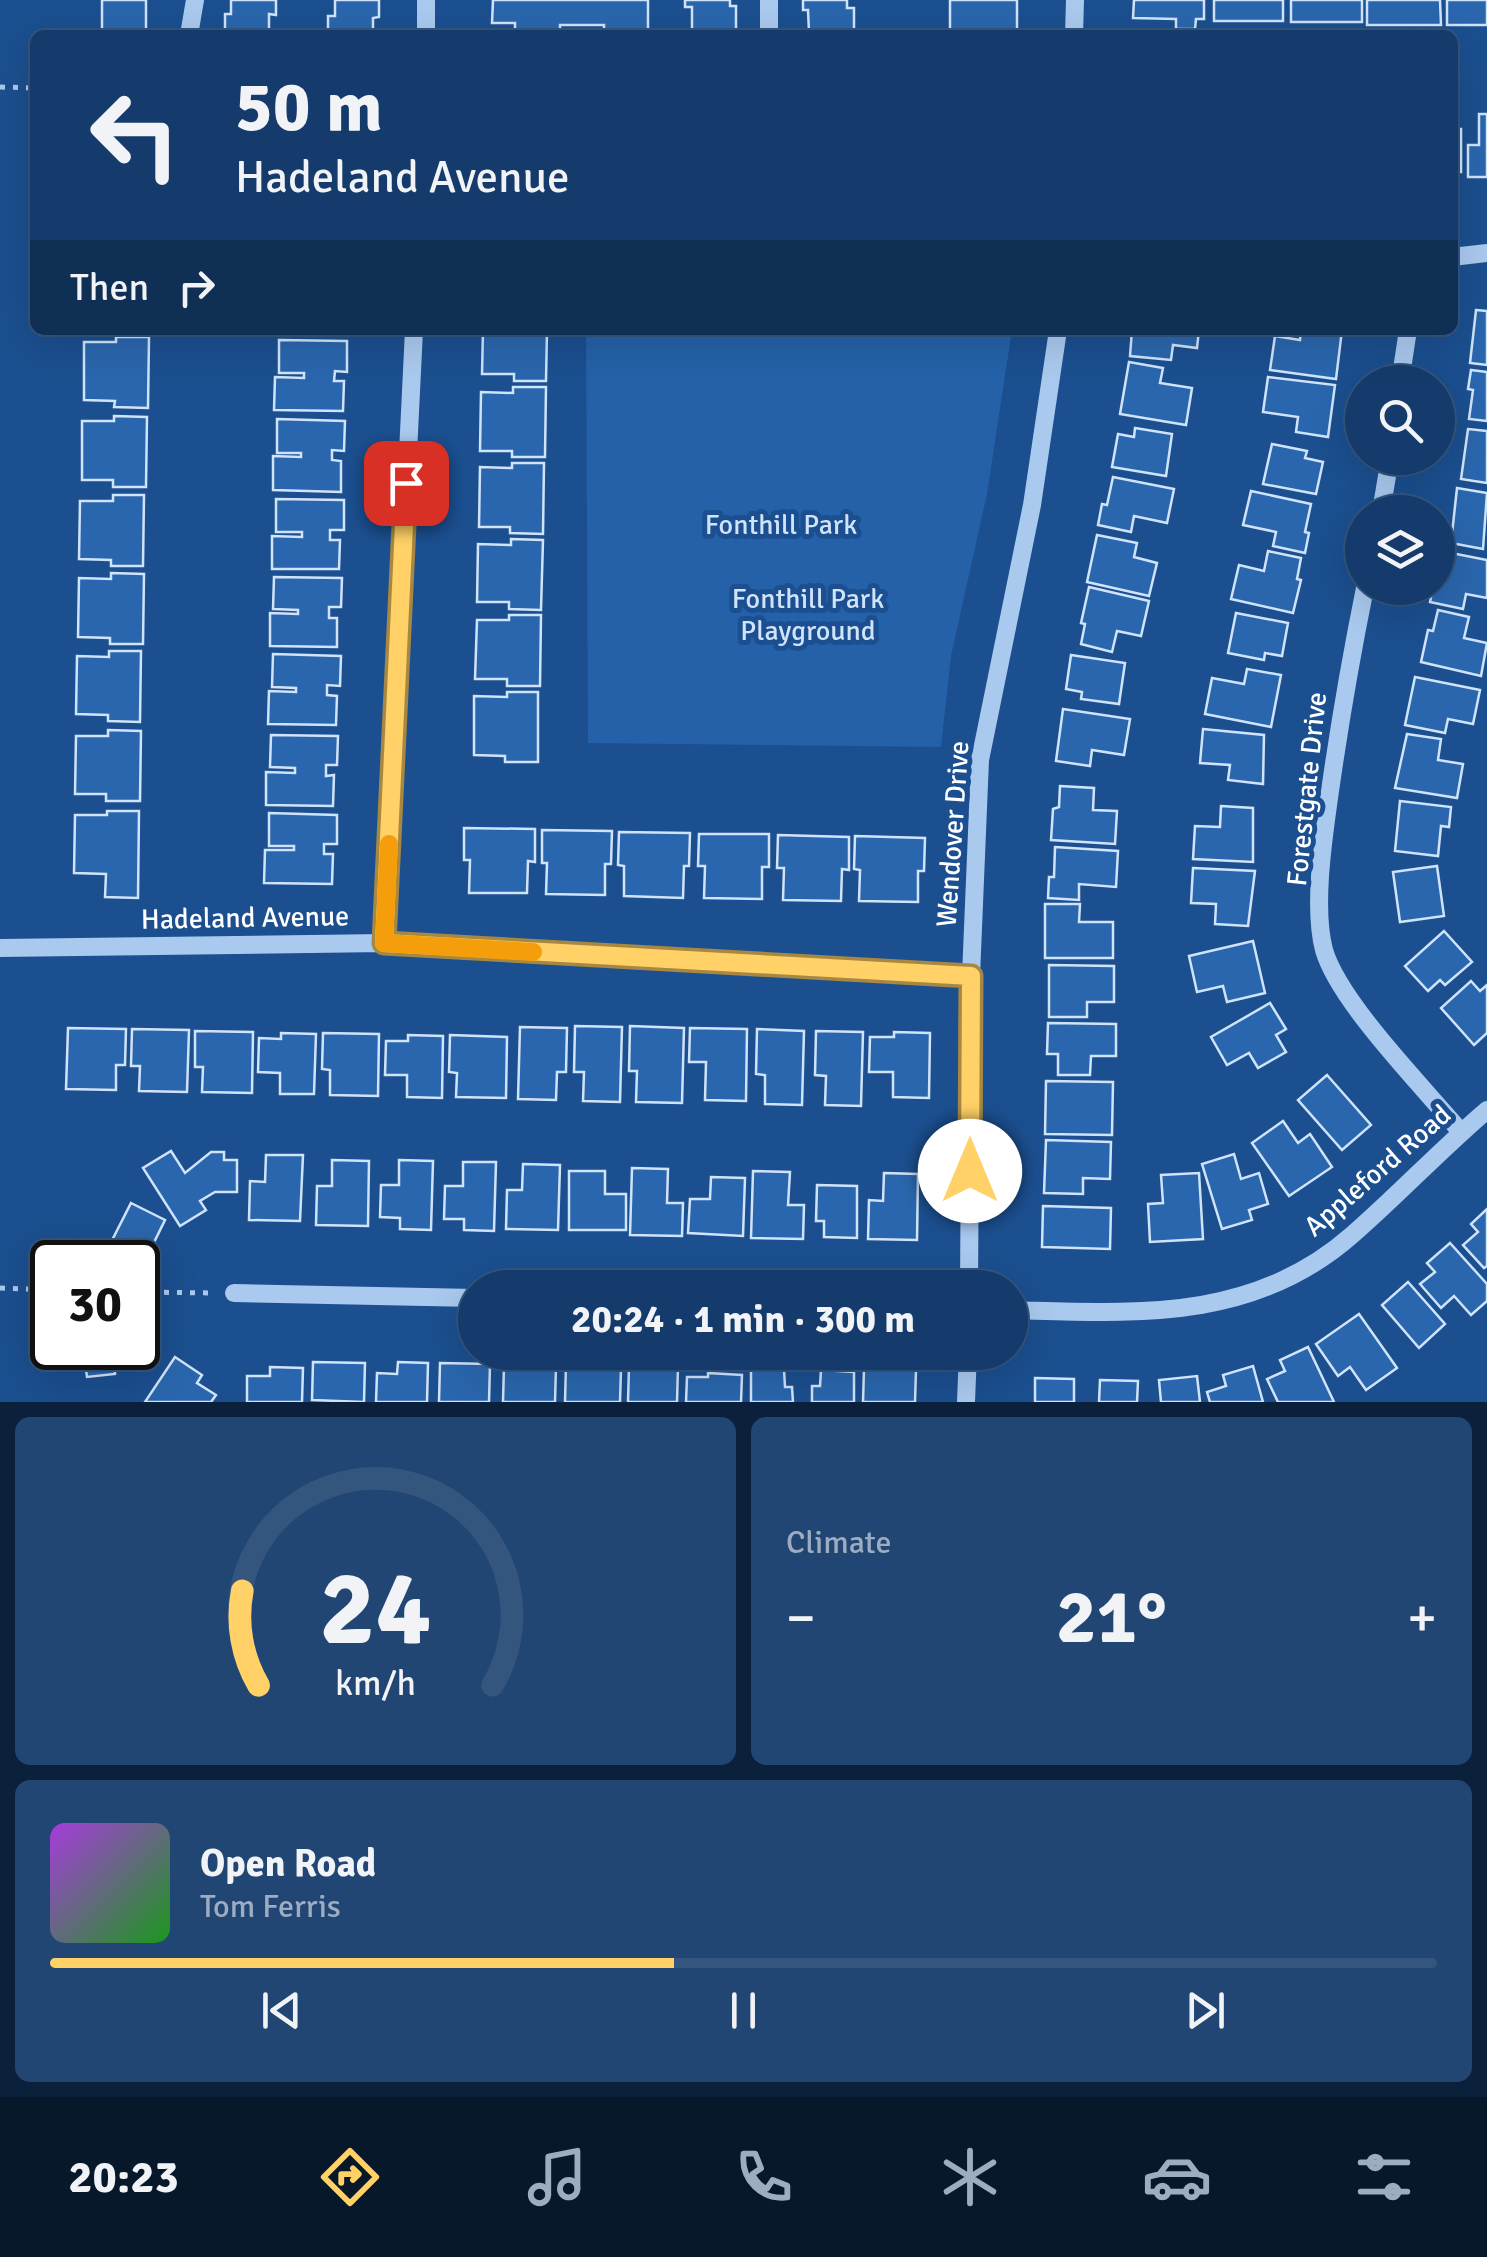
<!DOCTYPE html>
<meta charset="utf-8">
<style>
body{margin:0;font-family:Signika,sans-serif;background:#214673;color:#f1f3f6;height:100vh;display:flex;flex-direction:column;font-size:38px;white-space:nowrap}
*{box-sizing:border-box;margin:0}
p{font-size:32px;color:#9dadc1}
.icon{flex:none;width:55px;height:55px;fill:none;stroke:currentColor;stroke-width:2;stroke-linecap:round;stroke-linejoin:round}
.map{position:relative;height:1402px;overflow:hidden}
.sheet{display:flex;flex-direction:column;gap:15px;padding:15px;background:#0b203b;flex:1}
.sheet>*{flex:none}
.banner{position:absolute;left:30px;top:30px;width:1428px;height:305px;border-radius:15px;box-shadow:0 10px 40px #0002,0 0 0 2px #33557e;background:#143b6b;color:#f1f3f6;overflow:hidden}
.fabs{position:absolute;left:1345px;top:365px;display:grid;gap:20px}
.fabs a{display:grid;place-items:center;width:110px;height:110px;border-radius:50%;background:#143b6b;box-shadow:0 10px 40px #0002,0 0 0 2px #33557e;font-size:50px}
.speed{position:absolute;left:30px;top:1240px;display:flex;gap:20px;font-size:50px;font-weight:700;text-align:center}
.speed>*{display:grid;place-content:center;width:130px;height:130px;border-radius:50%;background:#143b6b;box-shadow:0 10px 40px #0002,0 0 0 2px #33557e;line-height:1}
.speed .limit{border:5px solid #111;border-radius:15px;background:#fff;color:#111}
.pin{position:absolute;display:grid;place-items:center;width:85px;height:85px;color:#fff;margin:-42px;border-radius:20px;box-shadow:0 5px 15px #0006}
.me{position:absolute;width:110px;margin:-55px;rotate:0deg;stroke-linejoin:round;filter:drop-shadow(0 0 8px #0008)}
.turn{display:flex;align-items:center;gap:35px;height:210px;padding:0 40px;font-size:45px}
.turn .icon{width:130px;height:130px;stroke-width:2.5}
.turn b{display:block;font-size:70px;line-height:85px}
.then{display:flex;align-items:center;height:95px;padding:0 40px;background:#0003;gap:20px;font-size:38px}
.big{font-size:75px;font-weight:700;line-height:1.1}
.sheet .tile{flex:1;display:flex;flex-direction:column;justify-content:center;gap:15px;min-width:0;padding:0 35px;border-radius:15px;background:#214673}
.sheet .dial{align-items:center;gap:0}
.dial svg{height:260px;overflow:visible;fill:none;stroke:#33557e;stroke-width:7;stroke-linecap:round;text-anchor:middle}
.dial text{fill:#f1f3f6;stroke:none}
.song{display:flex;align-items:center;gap:30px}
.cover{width:120px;height:120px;border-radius:15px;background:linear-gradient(135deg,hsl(280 70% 55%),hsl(120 70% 35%))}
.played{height:10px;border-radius:5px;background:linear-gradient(90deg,#ffd166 45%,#33557e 45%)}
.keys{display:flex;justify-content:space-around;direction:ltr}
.heat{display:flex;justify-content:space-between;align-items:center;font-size:55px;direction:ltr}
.sheet .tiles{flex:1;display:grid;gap:15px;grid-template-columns:1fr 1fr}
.tile:last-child{grid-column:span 2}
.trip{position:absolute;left:458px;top:1270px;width:570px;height:100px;border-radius:50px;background:#143b6b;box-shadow:0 10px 40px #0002,0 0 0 2px #33557e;font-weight:700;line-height:100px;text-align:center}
.dock{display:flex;height:160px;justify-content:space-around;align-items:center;background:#08182b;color:#9dadc1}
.dock .icon{width:70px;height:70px}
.dock .active{color:#ffd166}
.dock b{font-size:45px;color:#f1f3f6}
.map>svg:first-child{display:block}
.green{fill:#2461a8}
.building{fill:#2a66ad;stroke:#cfe3fa;stroke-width:2.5}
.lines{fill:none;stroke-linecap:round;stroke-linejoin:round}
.path{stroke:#a9c9ee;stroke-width:5;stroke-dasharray:5 8;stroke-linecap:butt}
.minor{stroke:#a9c9ee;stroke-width:18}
.route-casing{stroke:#a68842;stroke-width:25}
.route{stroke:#ffd166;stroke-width:18}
.slow{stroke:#f59e0b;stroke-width:18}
.labels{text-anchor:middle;stroke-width:10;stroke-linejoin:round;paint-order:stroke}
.park-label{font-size:28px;fill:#cfe3fa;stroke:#1b4f8f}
.street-label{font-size:28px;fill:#fff;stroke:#1b4f8f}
</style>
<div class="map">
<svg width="1487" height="1402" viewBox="0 0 1487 1402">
<rect width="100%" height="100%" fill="#1b4f8f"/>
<polygon class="green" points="586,330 1012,330 987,494 951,656 941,747 588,743"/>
<g class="building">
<rect x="102" y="0" width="44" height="35"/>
<polygon points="231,0 276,0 276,15 269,14 269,35 225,35 225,14 231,14"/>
<polygon points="335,0 379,0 379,17 373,18 373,35 328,35 328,16 335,16"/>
<polygon points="493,0 648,0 648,32 604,31 604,25 560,25 560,30 515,30 515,23 492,23"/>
<polygon points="685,0 730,0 730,6 736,6 736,29 692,30 692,7 685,7"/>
<polygon points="803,0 847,0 847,8 854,8 854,32 809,32 808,10 803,10"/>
<rect x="950" y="0" width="67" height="35"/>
<polygon points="1134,0 1204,0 1204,19 1196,19 1195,29 1176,29 1176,19 1133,18"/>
<rect x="1214" y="0" width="69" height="21"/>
<rect x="1291" y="0" width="71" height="22"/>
<polygon points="1367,0 1440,0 1441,25 1367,25"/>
<rect x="1447" y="0" width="40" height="25"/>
<polygon points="1479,114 1487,114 1487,177 1468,177 1468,145 1479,145"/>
<rect x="1452" y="129" width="9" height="43"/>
<polygon points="1476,310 1487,311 1487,365 1470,363"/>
<polygon points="483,330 547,330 546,381 514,381 514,374 482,374"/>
<polygon points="1132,330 1199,330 1197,348 1173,345 1171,360 1130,356"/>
<polygon points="1301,330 1342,330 1336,379 1270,370 1275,336 1300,340"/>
<polygon points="116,337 149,337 148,408 114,407 115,401 84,400 84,342 116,342"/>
<polygon points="279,340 347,341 347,372 335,371 334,381 344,381 343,411 274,410 275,377 304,378 304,373 279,373"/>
<polygon points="1129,362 1163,368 1160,383 1192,388 1186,425 1120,414"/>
<polygon points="1471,370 1487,372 1487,421 1469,419 1473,390 1468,389"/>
<polygon points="1268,377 1335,385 1328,437 1296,432 1298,417 1263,412"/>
<polygon points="513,387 546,387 545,457 512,457 512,451 480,451 481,392 513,393"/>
<polygon points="114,416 147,417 146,487 113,487 113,480 82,480 82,421 114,421"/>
<polygon points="277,419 345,421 344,451 332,450 332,460 341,461 341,492 273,490 273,456 301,457 301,453 277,453"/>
<polygon points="1135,428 1172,434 1166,476 1112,467 1118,434 1134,437"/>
<polygon points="1468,429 1487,431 1487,483 1461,479"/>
<polygon points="1272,444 1307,451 1305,458 1323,462 1316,494 1263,484"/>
<polygon points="512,463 544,463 543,534 510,533 510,527 479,527 480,467 512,468"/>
<polygon points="1113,477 1174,489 1167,523 1134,516 1131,532 1098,525 1102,504 1107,505"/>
<polygon points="1457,488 1487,493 1483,549 1451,543"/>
<polygon points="1251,491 1311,504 1305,532 1309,533 1305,553 1273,546 1276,532 1243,525"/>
<polygon points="113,495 144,495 143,566 111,566 111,560 79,559 80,501 113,501"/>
<polygon points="276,499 344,500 344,530 330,530 330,540 340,540 339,569 272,569 272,536 302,537 302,532 276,532"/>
<polygon points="1097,535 1137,543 1134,557 1157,563 1149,596 1087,582"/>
<polygon points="511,539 543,540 541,610 509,609 509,602 477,602 478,544 511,545"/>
<polygon points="1268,551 1301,558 1297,579 1301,580 1293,613 1231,599 1239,565 1264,571"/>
<polygon points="1441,551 1487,560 1487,598 1466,594 1463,609 1430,602 1433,588 1438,588"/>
<polygon points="111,573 144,574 143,644 110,644 110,638 78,637 79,578 111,579"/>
<polygon points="274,577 342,578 341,607 329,607 329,618 337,618 337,647 270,646 270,613 298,614 298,610 273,609"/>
<polygon points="1089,587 1149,601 1141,636 1117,631 1112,652 1081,644 1085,624 1081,623"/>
<polygon points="1438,610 1469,617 1464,638 1487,643 1481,676 1421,662 1428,630 1433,631"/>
<polygon points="1236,613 1288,623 1282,656 1265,653 1264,660 1228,653"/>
<polygon points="509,615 541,615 540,686 507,686 507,679 475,679 477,620 509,620"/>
<polygon points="109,651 141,651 140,722 108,721 108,715 76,714 77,656 109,657"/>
<polygon points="273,654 341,656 340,686 327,685 327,695 337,696 336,725 268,724 269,691 296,692 296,688 272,687"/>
<polygon points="1071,655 1125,663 1119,704 1081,699 1082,692 1066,689"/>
<polygon points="1247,669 1281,675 1271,727 1205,714 1212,678 1244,684"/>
<polygon points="1415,677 1480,690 1473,724 1448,719 1445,733 1405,725"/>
<polygon points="507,692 538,692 538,762 505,762 505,756 474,755 474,696 507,697"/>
<polygon points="1063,709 1130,719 1124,755 1092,750 1090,766 1056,761"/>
<polygon points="1203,729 1264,735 1263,784 1228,780 1230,765 1200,763"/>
<polygon points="108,730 141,731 140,801 106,801 106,794 75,794 76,736 108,736"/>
<polygon points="1407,734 1441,739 1438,760 1463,764 1457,798 1395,788"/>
<polygon points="271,735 338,736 337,765 326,765 326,776 334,775 333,806 266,805 266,772 295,773 295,768 270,767"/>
<polygon points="1060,786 1094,788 1093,810 1117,811 1115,844 1051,840 1053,809 1059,807"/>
<polygon points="1400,801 1451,807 1449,827 1441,826 1438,856 1395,851"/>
<polygon points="1221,806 1253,808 1253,862 1193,859 1195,826 1220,827"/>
<polygon points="107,811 139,811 138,898 105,897 106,874 74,873 75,815 107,815"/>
<polygon points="269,813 337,815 337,844 324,844 324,854 333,854 332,884 264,883 265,850 294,850 294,846 269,846"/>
<polygon points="464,828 535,829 535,862 528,861 527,893 469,893 470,860 464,860"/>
<polygon points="542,830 612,831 611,864 605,864 605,895 546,894 547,863 542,863"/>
<polygon points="619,832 690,833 689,866 684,866 683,898 624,896 624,866 618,865"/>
<polygon points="699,834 769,834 769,867 762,867 762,899 704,898 705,866 698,866"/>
<polygon points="778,835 849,837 849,870 842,869 841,901 783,900 784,868 777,868"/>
<polygon points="855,836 925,838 924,871 918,871 918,902 859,901 860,870 854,869"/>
<polygon points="1055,847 1118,851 1116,887 1079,884 1079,900 1048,898 1049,877 1054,877"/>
<polygon points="1437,866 1444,916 1400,922 1393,872"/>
<polygon points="1193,868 1255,871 1248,926 1215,924 1216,904 1191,903"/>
<polygon points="1045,904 1080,904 1079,922 1113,922 1113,958 1045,958"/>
<polygon points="1444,931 1472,962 1445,985 1440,980 1428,991 1405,966"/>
<polygon points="1253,941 1265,993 1227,1002 1223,986 1197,992 1189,956"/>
<polygon points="1049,965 1114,966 1114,1002 1087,1002 1087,1017 1049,1017"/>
<polygon points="1471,981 1480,991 1487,985 1487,1033 1474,1045 1441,1008"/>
<polygon points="1270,1003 1286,1029 1276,1035 1286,1052 1258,1068 1249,1053 1227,1065 1211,1037"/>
<polygon points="1048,1023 1116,1024 1116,1056 1091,1056 1090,1075 1058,1075 1058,1054 1047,1054"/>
<polygon points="575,1026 622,1027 620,1102 583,1101 584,1072 574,1072"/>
<polygon points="630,1026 684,1028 682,1103 636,1102 637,1071 629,1071"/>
<polygon points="520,1027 567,1028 566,1072 557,1072 556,1100 518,1099"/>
<polygon points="68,1028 126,1029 125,1065 116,1065 116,1090 66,1089"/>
<polygon points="690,1028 747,1029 746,1101 705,1100 706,1062 689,1062"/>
<polygon points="132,1029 189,1030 187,1092 139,1091 140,1066 131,1066"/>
<polygon points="757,1029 804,1031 802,1105 765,1104 765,1075 756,1074"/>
<polygon points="195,1031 253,1032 252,1093 202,1092 203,1067 195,1067"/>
<polygon points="816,1031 863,1032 861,1106 825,1105 826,1076 815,1075"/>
<polygon points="894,1032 930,1033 929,1098 893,1097 893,1072 869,1072 870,1037 894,1037"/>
<polygon points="281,1033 316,1034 314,1094 280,1094 280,1073 258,1072 259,1038 281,1039"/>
<polygon points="323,1033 379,1034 378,1096 330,1095 330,1070 322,1069"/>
<polygon points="408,1035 443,1036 442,1098 407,1097 407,1075 385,1075 386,1041 408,1041"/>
<polygon points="450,1035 507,1037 506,1098 456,1097 457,1073 449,1072"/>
<polygon points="1327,1075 1371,1125 1342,1150 1298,1100"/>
<polygon points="1046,1081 1113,1082 1112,1135 1045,1134"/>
<polygon points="1283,1121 1298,1143 1310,1134 1332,1167 1289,1196 1252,1143"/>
<polygon points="1046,1140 1111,1142 1110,1179 1083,1178 1083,1194 1044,1193"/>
<polygon points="171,1151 185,1173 211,1152 224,1152 224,1160 237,1160 237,1192 215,1192 200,1201 206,1210 180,1226 143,1168"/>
<polygon points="1234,1154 1241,1179 1259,1173 1268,1204 1249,1210 1252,1220 1222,1229 1202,1164"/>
<polygon points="266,1155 303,1155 300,1221 249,1220 250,1181 265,1182"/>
<polygon points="332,1160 369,1161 368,1226 316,1225 317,1186 332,1186"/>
<polygon points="399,1160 433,1161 431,1230 400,1229 400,1218 380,1217 381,1185 399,1185"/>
<polygon points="463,1162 496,1162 494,1231 464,1230 464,1219 444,1219 445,1186 463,1186"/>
<polygon points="523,1164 560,1165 558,1230 506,1229 507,1190 522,1190"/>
<polygon points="632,1168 668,1169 667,1203 683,1203 682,1236 630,1235"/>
<polygon points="569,1171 605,1171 605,1194 626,1194 626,1230 569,1230"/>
<polygon points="753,1171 790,1172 788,1205 804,1205 803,1239 751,1238"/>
<polygon points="884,1173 918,1174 917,1240 868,1239 869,1200 883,1201"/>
<polygon points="1199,1173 1203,1239 1150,1242 1148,1204 1163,1203 1161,1175"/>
<polygon points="711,1177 745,1178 743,1236 688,1233 690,1199 710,1199"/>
<polygon points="817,1185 857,1186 857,1238 824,1237 824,1221 816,1221"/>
<polygon points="131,1203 165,1220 138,1275 138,1262 101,1262"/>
<polygon points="1043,1206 1111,1208 1110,1249 1042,1247"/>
<polygon points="1487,1209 1487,1266 1484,1268 1463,1245 1478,1232 1471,1224"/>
<polygon points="1450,1243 1487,1284 1487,1301 1471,1315 1454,1296 1441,1308 1420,1284 1435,1272 1427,1263"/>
<polygon points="1408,1282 1445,1324 1419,1348 1382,1305"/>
<polygon points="144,1303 148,1334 138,1335 138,1304"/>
<polygon points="1359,1314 1397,1368 1366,1390 1350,1367 1338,1376 1316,1344"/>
<polygon points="138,1343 139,1359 114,1362 115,1374 87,1377 83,1348 138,1348"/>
<polygon points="1308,1347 1334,1402 1278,1402 1267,1379 1285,1371 1280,1360"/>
<polygon points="175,1357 202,1375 197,1383 216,1395 211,1402 145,1402"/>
<polygon points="313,1362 365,1363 364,1402 312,1400"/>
<polygon points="398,1362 428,1363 427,1402 376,1402 377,1373 397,1374"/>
<polygon points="440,1363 490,1364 489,1402 439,1402"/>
<polygon points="566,1364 600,1365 600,1369 621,1369 620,1402 565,1402"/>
<polygon points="504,1365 556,1366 555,1402 503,1402"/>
<polygon points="629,1366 678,1367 677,1402 628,1402"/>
<polygon points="1253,1366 1263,1402 1210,1402 1207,1392 1226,1386 1223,1375"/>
<polygon points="270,1367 303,1368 302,1402 247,1402 247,1376 270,1376"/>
<polygon points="751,1369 784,1369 785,1387 792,1387 793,1402 751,1402"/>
<polygon points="864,1369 916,1370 915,1402 863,1402"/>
<polygon points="821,1370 854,1372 854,1402 812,1402 812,1386 820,1386"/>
<polygon points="708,1373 742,1375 741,1402 686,1402 687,1377 708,1377"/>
<polygon points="1197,1376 1200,1402 1161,1402 1159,1380"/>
<polygon points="1035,1378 1074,1379 1074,1402 1035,1402"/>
<polygon points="1100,1380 1138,1381 1137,1402 1099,1402"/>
</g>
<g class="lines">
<g class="path">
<polyline points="0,87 35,88"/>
<polyline points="0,1288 52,1290"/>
<polyline points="138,1292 216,1293"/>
</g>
<g class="minor">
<polyline points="769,0 769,35"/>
<polyline points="189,35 195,0"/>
<polyline points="426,35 426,0"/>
<polyline points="1074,35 1075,0"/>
<polyline points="1452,257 1487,253"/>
<polyline points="1400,382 1408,330"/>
<polyline points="1381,512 1390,458"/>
<path d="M1365 588C1351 657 1339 727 1329 798 1323 841 1313 908 1324 950 1339 1002 1424 1088 1461 1132"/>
<polyline points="384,943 414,330"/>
<polyline points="0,948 384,943 971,976"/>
<polyline points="969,1288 971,976 980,760 1032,505 1058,330"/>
<polyline points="234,1293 475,1298"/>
<path d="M1010 1310C1134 1313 1252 1323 1352 1235 1398 1195 1440 1150 1487 1110"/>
<polyline points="966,1402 968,1352"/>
</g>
</g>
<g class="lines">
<g class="route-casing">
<polyline id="route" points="406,483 384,943 971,976 970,1171"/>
</g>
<use href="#route" class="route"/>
<polyline class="slow" points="389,844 384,943 533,952"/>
</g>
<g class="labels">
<g class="park-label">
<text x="781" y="534">Fonthill Park</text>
<text x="808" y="608">Fonthill Park<tspan x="808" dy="32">Playground</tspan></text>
</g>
<g class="street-label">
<text transform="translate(1306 789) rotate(-84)" y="10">Forestgate Drive</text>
<text transform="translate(952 834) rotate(-86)" y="10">Wendover Drive</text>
<text transform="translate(245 917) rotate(-1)" y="10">Hadeland Avenue</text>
<text transform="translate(1377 1170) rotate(-41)" y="10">Appleford Road</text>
</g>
</g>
</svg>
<div class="fabs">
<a><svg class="icon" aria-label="search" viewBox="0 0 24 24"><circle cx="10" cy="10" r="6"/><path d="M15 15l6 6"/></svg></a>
<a><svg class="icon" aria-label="layers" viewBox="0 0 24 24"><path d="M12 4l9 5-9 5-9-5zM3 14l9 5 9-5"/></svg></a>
</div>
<div class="speed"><div class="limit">30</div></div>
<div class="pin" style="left:406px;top:483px;background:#d93025"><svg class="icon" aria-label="arrive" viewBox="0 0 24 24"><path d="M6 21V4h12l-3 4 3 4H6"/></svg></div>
<svg class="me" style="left:970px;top:1171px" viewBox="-20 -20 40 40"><circle r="19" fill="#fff"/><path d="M0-13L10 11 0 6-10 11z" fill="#ffd166"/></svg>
<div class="trip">20:24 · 1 min · 300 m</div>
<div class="banner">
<div class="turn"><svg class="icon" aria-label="left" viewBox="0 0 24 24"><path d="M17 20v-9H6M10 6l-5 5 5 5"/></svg><div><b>50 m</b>Hadeland Avenue</div></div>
<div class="then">Then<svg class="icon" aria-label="right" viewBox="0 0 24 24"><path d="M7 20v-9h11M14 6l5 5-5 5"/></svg></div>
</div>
</div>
<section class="sheet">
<div class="tiles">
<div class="tile dial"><svg viewBox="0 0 100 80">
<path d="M14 69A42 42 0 1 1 86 69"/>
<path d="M14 69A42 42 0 0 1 9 40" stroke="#ffd166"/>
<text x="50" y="56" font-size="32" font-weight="700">24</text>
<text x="50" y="72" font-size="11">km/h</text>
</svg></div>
<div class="tile"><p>Climate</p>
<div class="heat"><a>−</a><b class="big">21°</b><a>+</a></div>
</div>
<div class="tile">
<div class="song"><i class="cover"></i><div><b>Open Road</b><p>Tom Ferris</p></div></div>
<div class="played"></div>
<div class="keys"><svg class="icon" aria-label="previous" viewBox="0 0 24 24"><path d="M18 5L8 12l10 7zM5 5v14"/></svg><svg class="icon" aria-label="pause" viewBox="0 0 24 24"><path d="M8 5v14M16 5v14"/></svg><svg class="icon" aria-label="next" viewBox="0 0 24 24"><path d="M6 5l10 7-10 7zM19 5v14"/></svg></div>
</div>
</div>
</section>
<nav class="dock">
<b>20:23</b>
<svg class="icon active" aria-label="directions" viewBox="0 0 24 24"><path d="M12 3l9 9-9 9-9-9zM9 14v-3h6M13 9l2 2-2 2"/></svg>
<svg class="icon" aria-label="music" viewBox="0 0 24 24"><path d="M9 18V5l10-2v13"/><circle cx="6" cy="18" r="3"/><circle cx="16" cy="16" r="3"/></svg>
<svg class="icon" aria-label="phone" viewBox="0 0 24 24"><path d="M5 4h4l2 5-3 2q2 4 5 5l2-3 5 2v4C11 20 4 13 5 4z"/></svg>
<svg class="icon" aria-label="climate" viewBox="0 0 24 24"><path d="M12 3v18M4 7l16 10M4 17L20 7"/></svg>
<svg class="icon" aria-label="car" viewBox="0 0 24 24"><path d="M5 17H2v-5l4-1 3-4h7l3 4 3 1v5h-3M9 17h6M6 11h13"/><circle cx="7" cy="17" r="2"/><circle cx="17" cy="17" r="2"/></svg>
<svg class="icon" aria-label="filters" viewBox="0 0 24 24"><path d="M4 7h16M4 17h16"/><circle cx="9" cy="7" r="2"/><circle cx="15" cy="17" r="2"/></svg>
</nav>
